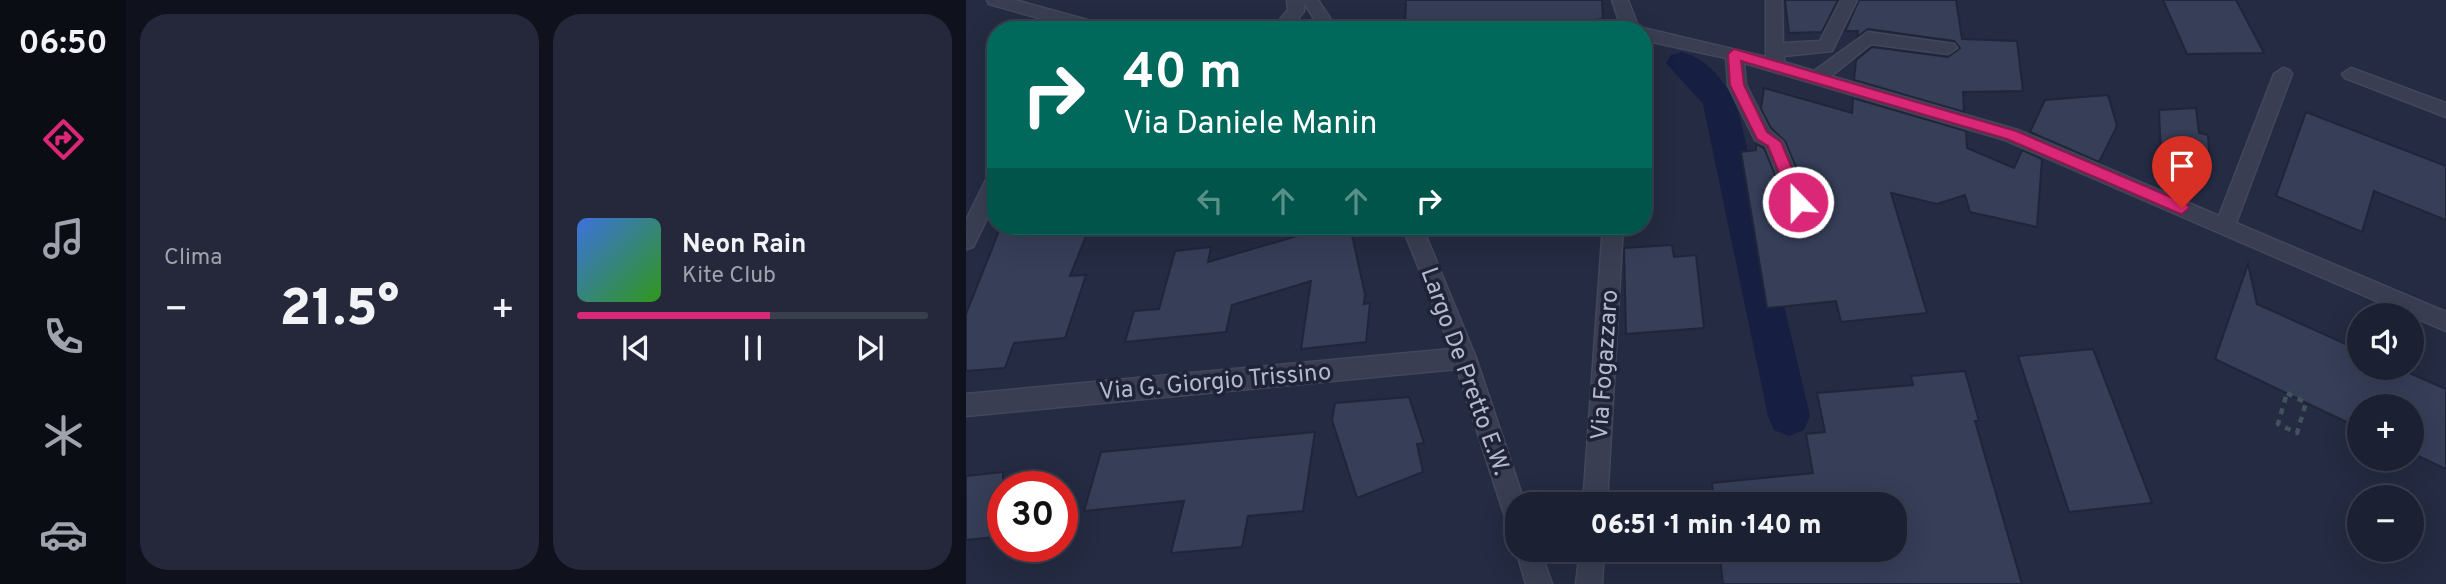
<!DOCTYPE html>
<html lang="it">
<meta charset="utf-8">
<style>
body{margin:0;font-family:Overpass,sans-serif;background:#24283a;color:#f1f3f6;height:100vh;display:flex;flex-direction:column;font-size:26px;white-space:nowrap}
*{box-sizing:border-box;margin:0}
p{font-size:23px;color:#a0a3ac}
.icon{flex:none;width:38px;height:38px;fill:none;stroke:currentColor;stroke-width:2;stroke-linecap:round;stroke-linejoin:round}
.map{position:relative;flex:1;overflow:hidden}
.details{display:flex;flex-direction:column;gap:14px;padding:14px;background:#0f121c;width:840px}
.details>*{flex:none}
.guide{position:absolute;left:21px;top:21px;width:665px;height:214px;border-radius:28px;box-shadow:0 7px 28px #0002,0 0 0 2px #393e4d;background:#00695c;color:#fff;overflow:hidden}
.controls{position:absolute;left:1381px;top:303px;display:grid;gap:14px}
.controls a{display:grid;place-items:center;width:77px;height:77px;border-radius:50%;background:#1b2032;box-shadow:0 7px 28px #0002,0 0 0 2px #393e4d;font-size:35px}
.speed{position:absolute;left:21px;top:471px;display:flex;gap:14px;font-size:35px;font-weight:700;text-align:center}
.speed>*{display:grid;place-content:center;width:91px;height:91px;border-radius:50%;background:#1b2032;box-shadow:0 7px 28px #0002,0 0 0 2px #393e4d;line-height:1}
.speed .limit{border:10px solid #d22;background:#fff;color:#111}
.pin{position:absolute;display:grid;place-items:center;width:60px;height:60px;color:#fff;margin:-72px -30px;border-radius:50% 50% 50% 0;rotate:-45deg;box-shadow:0 0 7px #0007}
.pin .icon{rotate:45deg}
.me{position:absolute;width:77px;margin:-38px;rotate:338deg;stroke-linejoin:round;filter:drop-shadow(0 0 5px #0008)}
.turn{display:flex;align-items:center;gap:24px;height:147px;padding:0 21px;font-size:32px}
.turn .icon{width:91px;height:91px;stroke-width:2.5}
.turn b{display:block;font-size:49px;line-height:60px}
.lanes{display:flex;align-items:center;height:66px;padding:0 21px;background:#0003;justify-content:center;gap:35px;direction:ltr}
.lanes .off{opacity:.35}
.big{font-size:52px;font-weight:800;line-height:1.1}
.details .card{flex:1;display:flex;flex-direction:column;justify-content:center;gap:10px;min-width:0;padding:0 24px;border-radius:28px;background:#24283a}
.song{display:flex;align-items:center;gap:21px}
.cover{width:84px;height:84px;border-radius:10px;background:linear-gradient(135deg,hsl(220 70% 55%),hsl(110 70% 35%))}
.played{height:7px;border-radius:4px;background:linear-gradient(90deg,#db2777 55%,#393e4d 55%)}
.keys{display:flex;justify-content:space-around;direction:ltr}
.heat{display:flex;justify-content:space-between;align-items:center;font-size:38px;direction:ltr}
.details .tiles{flex:1;display:grid;gap:14px;grid-template-columns:repeat(2,1fr)}
.trip{position:absolute;left:539px;top:492px;width:402px;height:70px;border-radius:28px;background:#1b2032;box-shadow:0 7px 28px #0002,0 0 0 2px #393e4d;font-weight:800;line-height:70px;text-align:center}
main{display:flex;flex:1;min-height:0}
.tabs{display:flex;flex-direction:column;width:126px;justify-content:space-around;align-items:center;background:#0b0d14;color:#a0a3ac}
.tabs .icon{width:49px;height:49px}
.tabs .selected{color:#db2777}
.tabs b{font-size:32px;color:#f1f3f6}
.map>svg:first-child{display:block}
.lines{fill:none;stroke-linecap:round;stroke-linejoin:round}
.canal{fill:#161f41;fill-rule:evenodd}
.building{fill:#363e58;stroke:#202539;stroke-width:2}
.minor-casing{stroke:#43475b;stroke-width:3}
.path{stroke:#40535b;stroke-width:4.5;stroke-dasharray:6 6;stroke-linecap:butt}
.minor{fill:#393e52;fill-rule:evenodd}
.route{fill:#db2777;stroke:#8e194d;stroke-width:2}
.labels{text-anchor:middle;stroke-width:7;stroke-linejoin:round;paint-order:stroke}
.street-label{font-size:24px;fill:#b6b9cc;stroke:#1e2337}
</style>
<main>
<nav class="tabs">
<b>06:50</b>
<svg class="icon selected" aria-label="directions" viewBox="0 0 24 24"><path d="M12 3l9 9-9 9-9-9zM9 14v-3h6M13 9l2 2-2 2"/></svg>
<svg class="icon" aria-label="music" viewBox="0 0 24 24"><path d="M9 18V5l10-2v13"/><circle cx="6" cy="18" r="3"/><circle cx="16" cy="16" r="3"/></svg>
<svg class="icon" aria-label="phone" viewBox="0 0 24 24"><path d="M5 4h4l2 5-3 2q2 4 5 5l2-3 5 2v4C11 20 4 13 5 4z"/></svg>
<svg class="icon" aria-label="climate" viewBox="0 0 24 24"><path d="M12 3v18M4 7l16 10M4 17L20 7"/></svg>
<svg class="icon" aria-label="car" viewBox="0 0 24 24"><path d="M5 17H2v-5l4-1 3-4h7l3 4 3 1v5h-3M9 17h6M6 11h13"/><circle cx="7" cy="17" r="2"/><circle cx="17" cy="17" r="2"/></svg>
</nav>
<section class="details">
<div class="tiles">
<div class="card"><p>Clima</p>
<div class="heat"><a>−</a><b class="big">21.5°</b><a>+</a></div>
</div>
<div class="card">
<div class="song"><i class="cover"></i><div><b>Neon Rain</b><p>Kite Club</p></div></div>
<div class="played"></div>
<div class="keys"><svg class="icon" aria-label="previous" viewBox="0 0 24 24"><path d="M18 5L8 12l10 7zM5 5v14"/></svg><svg class="icon" aria-label="pause" viewBox="0 0 24 24"><path d="M8 5v14M16 5v14"/></svg><svg class="icon" aria-label="next" viewBox="0 0 24 24"><path d="M6 5l10 7-10 7zM19 5v14"/></svg></div>
</div>
</div>
</section>
<div class="map">
<svg width="1480" height="584" viewBox="0 0 1480 584">
<rect width="100%" height="100%" fill="#242b42"/>
<g class="lines">
<path class="canal" d="M716 52C745 60 764 87 773 114L844 416 838 430 823 436 808 430 802 416 737 104 700 63 705 55Z"/>
</g>
<g class="building">
<polygon points="440,0 636,0 637,19 553,30 439,30"/>
<polygon points="819,0 872,0 856,32 823,33"/>
<polygon points="893,0 990,0 996,39 1051,41 1057,91 997,92 998,112 888,80 890,60 906,47 982,57 994,48 988,41 902,29 891,37 892,31 879,31"/>
<polygon points="1197,0 1270,0 1298,53 1221,54"/>
<polygon points="798,88 886,113 887,98 1000,131 1001,148 1048,168 1056,150 1076,159 1071,227 1004,212 999,195 971,204 925,193 961,313 875,322 870,301 801,308 775,152 790,150 790,144 798,148 824,210 839,211 844,201 819,141 805,128 795,109"/>
<polygon points="1142,95 1151,126 1133,162 1064,132 1079,100"/>
<polygon points="1230,108 1233,133 1242,135 1244,168 1195,158 1193,110"/>
<polygon points="1340,112 1480,166 1480,220 1408,191 1396,232 1310,196"/>
<polygon points="35,226 124,226 104,276 120,275 99,338 48,343 39,368 0,371 0,314"/>
<polygon points="365,226 384,226 399,294 398,304 404,303 400,342 335,349 345,281 266,305 260,332 159,342 168,311 193,309 209,251 245,247 242,262"/>
<polygon points="706,245 708,257 730,255 738,328 660,334 658,248"/>
<polygon points="1282,264 1291,304 1393,350 1393,368 1432,368 1480,389 1480,469 1446,453 1446,406 1393,406 1393,428 1249,359"/>
<polygon points="1127,349 1186,503 1103,512 1052,356"/>
<polygon points="999,371 1013,421 1009,421 1056,584 757,584 753,550 929,550 929,504 748,504 746,483 847,473 840,434 859,432 851,393 947,385 945,376"/>
<polygon points="443,397 458,443 451,444 457,472 391,498 366,420 369,403"/>
<polygon points="349,432 337,511 282,516 276,547 205,553 218,501 118,511 135,452"/>
<polygon points="37,472 37,536 0,540 0,476"/>
</g>
<g class="lines">
<g class="minor-casing">
<g id="minor">
<polygon points="21,0 49,0 143,26 145,30 115,30 23,4"/>
<polygon points="321,0 352,0 372,30 355,30 338,3 338,11 323,30 305,30 322,10"/>
<polygon points="646,0 662,0 673,29 677,28 800,57 800,0 816,0 817,43 854,41 875,0 891,0 866,51 818,56 818,62 848,71 902,32 988,44 991,48 982,54 905,44 865,76 1052,130 1253,216 1308,74 1317,68 1323,70 1326,74 1270,223 1480,312 1480,331 1039,140 778,63 780,85 803,130 817,142 842,202 839,208 825,208 800,146 789,140 762,85 760,58 677,40 677,30 656,30"/>
<polygon points="1385,68 1480,103 1480,117 1379,78 1376,74"/>
<polygon points="30,172 30,200 7,247 0,249 0,220 23,174"/>
<polygon points="436,226 456,226 510,358 559,504 551,504 551,529 542,526 539,517 491,369 0,416 0,394 485,349"/>
<polygon points="637,226 657,226 641,504 617,504"/>
<polygon points="551,546 551,550 574,550 586,584 560,584 550,550"/>
<polygon points="614,550 638,550 636,584 610,584"/>
</g>
</g>
<polygon class="path" points="1321,393 1340,403 1331,433 1312,424"/>
<use href="#minor" class="minor"/>
</g>
<polygon class="route" points="768,49 1050,131 1221,204 1223,208 1216,214 1210,212 1041,139 775,61 778,85 801,132 815,142 840,202 837,206 827,206 802,146 791,139 764,85 762,54"/>
<g class="labels">
<g class="street-label">
<text transform="translate(638 365) rotate(-86)" y="8">Via Fogazzaro</text>
<text transform="translate(500 371) rotate(70)" y="8">Largo De Pretto E.W.</text>
<text transform="translate(249 381) rotate(-5)" y="8">Via G. Giorgio Trissino</text>
</g>
</g>
</svg>
<div class="controls">
<a><svg class="icon" aria-label="sound" viewBox="0 0 24 24"><path d="M4 9h4l5-4v14l-5-4H4zM17 9q2 3 0 6"/></svg></a>
<a>+</a>
<a>−</a>
</div>
<div class="speed"><div class="limit">30</div></div>
<div class="pin" style="left:1216px;top:208px;background:#d93025"><svg class="icon" aria-label="arrive" viewBox="0 0 24 24"><path d="M6 21V4h12l-3 4 3 4H6"/></svg></div>
<svg class="me" style="left:832px;top:202px" viewBox="-20 -20 40 40"><circle r="17" fill="#db2777" stroke="#fff" stroke-width="3"/><path d="M0-11L8 9 0 5-8 9z" fill="#fff"/></svg>
<div class="trip">06:51 · 1 min · 140 m</div>
<div class="guide">
<div class="turn"><svg class="icon" aria-label="right" viewBox="0 0 24 24"><path d="M7 20v-9h11M14 6l5 5-5 5"/></svg><div><b>40 m</b>Via Daniele Manin</div></div>
<div class="lanes"><svg class="icon off" aria-label="left" viewBox="0 0 24 24"><path d="M17 20v-9H6M10 6l-5 5 5 5"/></svg><svg class="icon off" aria-label="ahead" viewBox="0 0 24 24"><path d="M12 20V5M6 11l6-6 6 6"/></svg><svg class="icon off" aria-label="ahead" viewBox="0 0 24 24"><path d="M12 20V5M6 11l6-6 6 6"/></svg><svg class="icon" aria-label="right" viewBox="0 0 24 24"><path d="M7 20v-9h11M14 6l5 5-5 5"/></svg></div>
</div>
</div>
</main>
